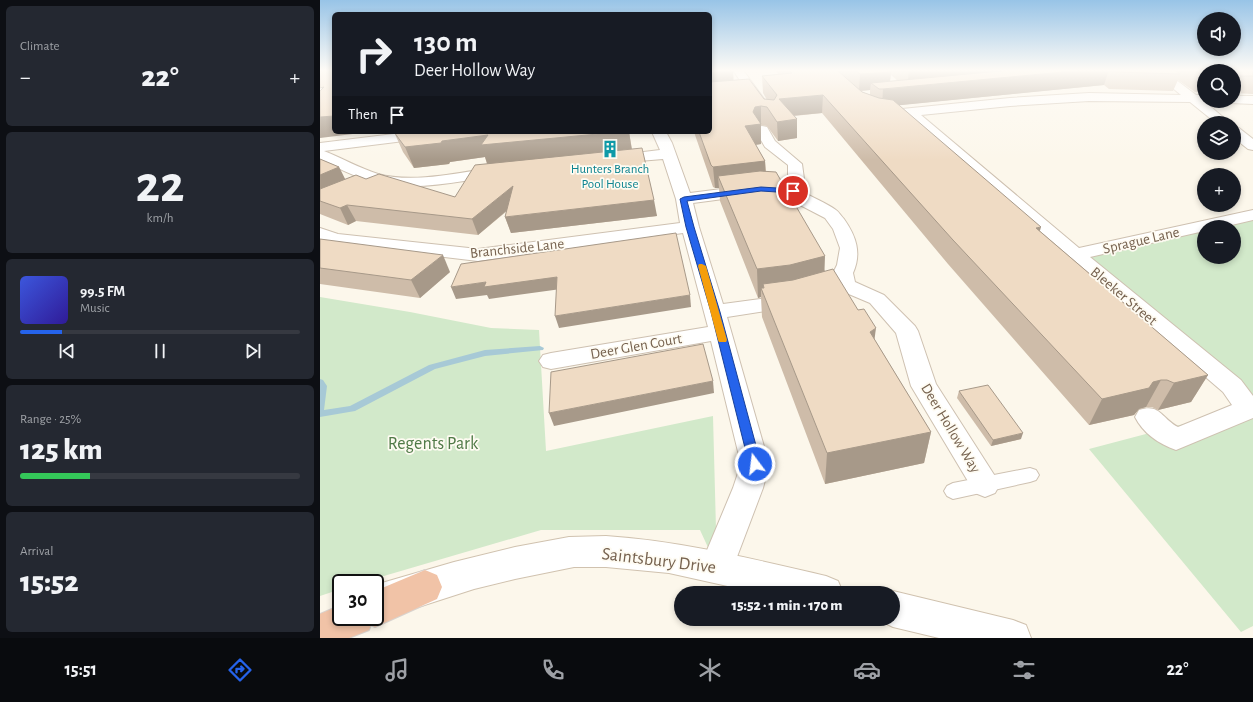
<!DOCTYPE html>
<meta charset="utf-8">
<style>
body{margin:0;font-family:"Alegreya Sans",sans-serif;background:#242831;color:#f1f3f6;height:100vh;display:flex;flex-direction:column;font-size:15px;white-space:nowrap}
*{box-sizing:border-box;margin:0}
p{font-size:13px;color:#9ea1a6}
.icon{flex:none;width:22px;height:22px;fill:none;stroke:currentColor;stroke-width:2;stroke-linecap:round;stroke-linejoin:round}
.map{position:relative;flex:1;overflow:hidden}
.side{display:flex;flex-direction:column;gap:6px;padding:6px;background:#0d0f14;width:320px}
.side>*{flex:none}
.guide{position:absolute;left:12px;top:12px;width:380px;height:122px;border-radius:6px;box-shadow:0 2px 6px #0003;background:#171b24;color:#f1f3f6;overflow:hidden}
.fabs{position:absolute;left:877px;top:12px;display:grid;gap:8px}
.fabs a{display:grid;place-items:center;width:44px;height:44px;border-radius:50%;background:#171b24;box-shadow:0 2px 6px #0003;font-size:20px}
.speed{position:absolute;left:12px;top:574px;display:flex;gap:8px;font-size:20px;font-weight:700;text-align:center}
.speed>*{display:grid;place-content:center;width:52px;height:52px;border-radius:50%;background:#171b24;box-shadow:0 2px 6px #0003;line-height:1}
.speed .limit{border:2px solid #111;border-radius:6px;background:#fff;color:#111}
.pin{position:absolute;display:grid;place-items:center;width:34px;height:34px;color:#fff;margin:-17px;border:2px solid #fff;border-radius:50%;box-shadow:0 1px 4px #0007}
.me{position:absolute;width:44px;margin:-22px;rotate:345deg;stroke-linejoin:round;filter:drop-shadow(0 0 3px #0008)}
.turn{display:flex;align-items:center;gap:14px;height:84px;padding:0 16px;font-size:18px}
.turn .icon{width:52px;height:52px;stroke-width:2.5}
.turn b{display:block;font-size:28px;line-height:34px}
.then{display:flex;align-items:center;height:38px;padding:0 16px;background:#0003;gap:8px;font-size:15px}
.big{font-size:30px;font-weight:800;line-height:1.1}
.side .widget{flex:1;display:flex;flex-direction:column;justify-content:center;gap:6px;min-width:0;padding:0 14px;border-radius:6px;background:#242831}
.side .dial{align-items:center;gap:0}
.dial b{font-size:52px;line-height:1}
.song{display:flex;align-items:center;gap:12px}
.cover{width:48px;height:48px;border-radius:6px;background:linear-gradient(135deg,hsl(230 70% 55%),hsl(250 70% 35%))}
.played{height:4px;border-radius:2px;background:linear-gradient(90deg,#2563eb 15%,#363941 15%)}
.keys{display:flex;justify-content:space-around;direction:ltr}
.heat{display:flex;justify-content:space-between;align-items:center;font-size:22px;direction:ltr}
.charge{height:6px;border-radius:3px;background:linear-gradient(90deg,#34c759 25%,#363941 0)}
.trip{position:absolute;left:354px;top:586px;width:226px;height:40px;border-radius:20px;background:#171b24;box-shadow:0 2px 6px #0003;font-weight:800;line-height:40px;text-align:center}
.tabs{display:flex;height:64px;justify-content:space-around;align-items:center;background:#090b0e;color:#9ea1a6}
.tabs .icon{width:28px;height:28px}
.tabs .current{color:#2563eb}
.tabs b{font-size:18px;color:#f1f3f6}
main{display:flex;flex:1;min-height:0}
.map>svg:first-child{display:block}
.green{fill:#d2e9ca;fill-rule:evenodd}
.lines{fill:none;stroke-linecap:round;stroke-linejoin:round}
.stream{fill:#a7c9d6;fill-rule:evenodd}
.lane-casing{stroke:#cec1b1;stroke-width:2}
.street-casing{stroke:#cec1b1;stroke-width:2}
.secondary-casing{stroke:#d0c2af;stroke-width:2}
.highway-casing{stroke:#d9d3ce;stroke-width:2}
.lane{fill:#fff;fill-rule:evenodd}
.street{fill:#fff;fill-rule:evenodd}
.secondary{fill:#fff;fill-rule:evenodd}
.highway{fill:#f1c3a7;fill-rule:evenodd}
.wall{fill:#cebca9;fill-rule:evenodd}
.shaded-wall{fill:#a79989}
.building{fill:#efdbc4;stroke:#a79989}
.route{fill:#2563eb;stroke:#184099}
.slow{fill:#f59e0b}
.labels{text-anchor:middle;stroke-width:3.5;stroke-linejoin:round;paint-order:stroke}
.far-culture-label{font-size:13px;fill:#0d838f;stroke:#fefbf2}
.street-label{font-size:15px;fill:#76624f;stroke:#fefbf2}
.near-park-label{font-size:18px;fill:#507a47;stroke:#fefbf2}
.near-street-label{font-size:18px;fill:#76624f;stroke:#fefbf2}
</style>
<main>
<section class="side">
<div class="widget"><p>Climate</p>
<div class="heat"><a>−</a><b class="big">22°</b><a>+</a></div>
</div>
<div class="widget dial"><b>22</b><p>km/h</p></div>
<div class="widget">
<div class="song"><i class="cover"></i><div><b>99.5 FM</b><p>Music</p></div></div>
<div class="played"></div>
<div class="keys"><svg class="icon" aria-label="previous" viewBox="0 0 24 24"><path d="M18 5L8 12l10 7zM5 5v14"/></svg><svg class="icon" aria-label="pause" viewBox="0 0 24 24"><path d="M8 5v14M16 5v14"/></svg><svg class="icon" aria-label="next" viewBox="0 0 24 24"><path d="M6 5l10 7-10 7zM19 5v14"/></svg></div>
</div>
<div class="widget"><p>Range · 25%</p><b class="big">125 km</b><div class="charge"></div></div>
<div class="widget"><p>Arrival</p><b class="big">15:52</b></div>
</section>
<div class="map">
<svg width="933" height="638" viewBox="0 0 933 638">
<rect width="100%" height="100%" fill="#fcf7eb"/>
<g class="green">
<path d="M933 215V626L921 632 769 449 932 406 766 262 770 252ZM884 227H914V257H884Z"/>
<polygon points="0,297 90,312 171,328 219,330 226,451 393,416 397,567 380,530 221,530 40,583 21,583 21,589 0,596"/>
</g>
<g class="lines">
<polygon class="stream" points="220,346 224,348 223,350 165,356 115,369 35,411 0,417 0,379 3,380 7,386 4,410 30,406 109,365 165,350"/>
<g class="lane-casing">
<polygon id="lane" points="710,468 716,470 719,475 716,480 710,482 633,499 627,496 624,491 627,486 633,483"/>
</g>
<g class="street-casing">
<g id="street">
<polygon points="413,70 423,70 447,103 445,106 437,106"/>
<path d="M831 70H843L876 95H884V101H889L885 102 910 123H896L870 102 769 101 690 106 601 115 759 248 933 210V220L903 227H884V231L770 257 921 380 933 396V418L856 450C839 444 823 433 815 417L819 410C840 403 841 418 858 427L912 405 903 392 748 259 587 116H578L576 113 578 110 582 109 690 98 769 93 861 95Z"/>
<polygon points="914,96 933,96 933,104 910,103 909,101 914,101"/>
<path d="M442 126 447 127 455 141 482 164 484 179 481 190C492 198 505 202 516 210 519 212 521 216 524 219 536 236 542 253 533 273L535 282 564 295 595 326 598 331 616 384 680 484 675 493 665 497 655 493 591 386 576 333 550 303 524 292 472 307 407 317 449 464 443 488 409 578 397 583 385 578 380 567 413 488 421 464 391 341 231 369 223 367 219 361 223 355 231 353 388 327 363 233 158 261 15 244 0 239V228L18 234 158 249 360 223 356 199 343 159 295 163 290 162 288 159 290 156 340 150 332 132H346L352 143 370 193 441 184 466 186 468 179V165L445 147 435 130 437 127ZM441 194 469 196 480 205 505 218 513 229 520 248 517 265 513 273 515 282 470 295 403 304 379 227 373 203Z"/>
<polygon points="914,127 919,128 933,139 933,150 928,149 914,138"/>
<path d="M90 132H131L129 135 124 136 4 151C22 158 39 168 58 174 94 184 142 172 178 167L183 169 186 172 183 175C171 178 157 179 144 181 112 186 79 190 47 180 31 175 16 167 0 159V143Z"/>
</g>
</g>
<g class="secondary-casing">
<g id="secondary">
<path d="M286 536C361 541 433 559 506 576L518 581 523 593H439L349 573 286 567H254L195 579 154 589 55 621 46 617H55V585L134 562 195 547 249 537Z"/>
<polygon points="573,591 693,620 706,625 711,638 619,638 573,627 561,621 559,619 573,619 573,593 569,593"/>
</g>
</g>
<g class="highway-casing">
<polygon id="highway" points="105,570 117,575 122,587 117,599 55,627 51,625 49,630 29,638 0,638 0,614 21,605 21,617 55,617 55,591"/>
</g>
<use href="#lane" class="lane"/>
<use href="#street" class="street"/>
<use href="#secondary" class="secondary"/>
<use href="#highway" class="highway"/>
</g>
<g class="wall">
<path d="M455 70H933V94L914 93V71H884V92H875L858 80 853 91 789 89 784 85 579 105 720 231 888 375 871 402 838 410 832 407H826L819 409 814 415 769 425 628 264 502 113 474 116 477 138 458 141 447 126 441 125V144L436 145 445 161 446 171 505 271 555 340 611 432 604 463 505 484 442 317 441 297 438 298 400 201 399 188H395L393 187 374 132H390L414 80 444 99 447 100 443 93 442 76 458 74ZM571 75 578 81 570 82ZM550 90V95L541 91Z"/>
<polygon points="74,132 309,132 312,149 337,216 191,233 185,217 187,211 158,235 36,221 28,225 0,214 0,159 19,167 25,179 46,179 135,197 167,164 165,157 130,162 129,164 94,168 83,152"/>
<polygon points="0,239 130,272 100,298 0,284"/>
<polygon points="639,391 701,439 671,446 637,398"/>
</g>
<g class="shaded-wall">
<polygon points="413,70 414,87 390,90 390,73"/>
<polygon points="589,70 789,70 784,85 562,107 563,89 551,83 550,90 539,91 540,74 571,72 569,89 587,87"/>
<polygon points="503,95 502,113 459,117 459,99"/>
<polygon points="441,106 441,144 426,146 425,126 435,107"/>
<polygon points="14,116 14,132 42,132 41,133 0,138 0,117"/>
<polygon points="477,119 477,138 458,141 457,122"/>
<polygon points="309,132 312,151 168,166 165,157 130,162 129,164 94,168 85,147 122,141 168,135"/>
<polygon points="445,161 446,183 398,176 399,188 395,188 393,167"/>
<polygon points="19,167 27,183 0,194 0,175"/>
<polygon points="193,186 198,201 158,235 152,219"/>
<polygon points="334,200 337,216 191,233 185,217"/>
<polygon points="27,205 36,221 28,225 20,208"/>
<polygon points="721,227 714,251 716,228"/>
<polygon points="123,255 130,272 100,298 91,280"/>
<polygon points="505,256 504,284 444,288 443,284 443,295 441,288 441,297 438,298 437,269"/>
<polygon points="237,277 241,289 169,299 167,295 136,299 131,287 166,282"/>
<polygon points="370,295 371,307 239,328 235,316"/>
<polygon points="556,328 552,358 550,332"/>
<polygon points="888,375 871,402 838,410 854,383"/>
<polygon points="841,380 826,407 819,409 814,415 769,425 782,399 833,382"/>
<polygon points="393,381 394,393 234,426 229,413"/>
<polygon points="611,432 604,463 505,484 507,453"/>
<polygon points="703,433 701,439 671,446 673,440"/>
</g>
<g class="building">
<polygon points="0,70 14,70 14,116 0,117 0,91 4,87 0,88"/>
<polygon points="390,70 413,70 390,73"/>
<polygon points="469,70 517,70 542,92 559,98 573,100 721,227 716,228 888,375 854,383 847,380 841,380 833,382 829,388 782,399 633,240 503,95 459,99 477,119 457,122 447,107 441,106 435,107 433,112 441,124 425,126 445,161 393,167 391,165 379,132 390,132 390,82 429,79 444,99 454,100 457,95 442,76 472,73"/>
<polygon points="535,70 569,70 571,72 540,74"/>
<polygon points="691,70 764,70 563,89 559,89 551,83"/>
<polygon points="793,70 855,70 860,74 795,72"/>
<polygon points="875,70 933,70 933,76 914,76 914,71 884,71 884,75 882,75"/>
<polygon points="74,132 299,132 161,145 168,135 122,141 121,143 85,147"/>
<polygon points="322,148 334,200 185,217 193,186 152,219 27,205 20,208 0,201 0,189 36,175 46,179 59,174 135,197 155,165"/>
<polygon points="0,159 19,167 0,175"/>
<polygon points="440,171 456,172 505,256 470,265 437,269 398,176"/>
<polygon points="356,233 370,295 235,316 237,277 164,287 166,282 131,287 141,264"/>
<polygon points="0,239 123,255 91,280 0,268"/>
<polygon points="513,269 538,310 544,309 556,328 550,332 611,432 507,453 441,288 444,288 443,284 473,280"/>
<polygon points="383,344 393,381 229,413 231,372"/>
<polygon points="668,385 703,433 673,440 639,391"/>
</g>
<linearGradient id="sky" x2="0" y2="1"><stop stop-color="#98c4e7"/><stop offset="0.44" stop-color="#fefbf6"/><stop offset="1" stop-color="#fefbf6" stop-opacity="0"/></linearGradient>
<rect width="933" height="160" fill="url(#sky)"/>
<polygon class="route" points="441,187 473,189 476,191 473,193 441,191 367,201 374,227 400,312 441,464 439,467 435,469 431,467 429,464 391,312 366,227 360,199 364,197"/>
<polygon class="slow" points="379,264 382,264 386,266 407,340 406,342 399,342 398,340 378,266"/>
<defs>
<g id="building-bare" transform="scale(1.38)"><path d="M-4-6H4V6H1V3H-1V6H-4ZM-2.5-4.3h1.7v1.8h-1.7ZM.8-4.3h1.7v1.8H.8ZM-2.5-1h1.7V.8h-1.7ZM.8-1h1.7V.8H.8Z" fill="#0f9aa8" stroke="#fefbf2" stroke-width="2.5" paint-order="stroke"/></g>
</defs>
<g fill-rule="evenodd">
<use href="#building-bare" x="290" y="149"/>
</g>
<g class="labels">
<g class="far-culture-label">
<text x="290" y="173">Hunters Branch<tspan x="290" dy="15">Pool House</tspan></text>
</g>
<g class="street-label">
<text transform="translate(821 240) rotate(-13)" y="5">Sprague Lane</text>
<text transform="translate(197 248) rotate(-6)" y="5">Branchside Lane</text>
<text transform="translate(804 296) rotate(40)" y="5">Bleeker Street</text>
<text transform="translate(316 346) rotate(-10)" y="5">Deer Glen Court</text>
<text transform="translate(631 428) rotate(59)" y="5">Deer Hollow Way</text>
</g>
<g class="near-park-label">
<text x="113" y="449">Regents Park</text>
</g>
<g class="near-street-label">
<text transform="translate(339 560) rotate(7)" y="6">Saintsbury Drive</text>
</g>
</g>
</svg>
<div class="fabs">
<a><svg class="icon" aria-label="sound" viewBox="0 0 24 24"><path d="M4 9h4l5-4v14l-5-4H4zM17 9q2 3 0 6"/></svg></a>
<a><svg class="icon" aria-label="search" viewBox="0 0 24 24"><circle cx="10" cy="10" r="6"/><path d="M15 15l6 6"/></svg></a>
<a><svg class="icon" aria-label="layers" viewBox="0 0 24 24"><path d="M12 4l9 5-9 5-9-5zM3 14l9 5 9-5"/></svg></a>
<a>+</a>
<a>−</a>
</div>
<div class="speed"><div class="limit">30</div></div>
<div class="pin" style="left:473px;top:191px;background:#d93025"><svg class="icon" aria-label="arrive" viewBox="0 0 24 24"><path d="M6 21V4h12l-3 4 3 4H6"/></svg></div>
<svg class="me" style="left:435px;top:464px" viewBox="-20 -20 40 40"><circle r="17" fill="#2563eb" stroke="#fff" stroke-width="3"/><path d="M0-11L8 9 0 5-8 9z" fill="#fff"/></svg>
<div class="trip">15:52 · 1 min · 170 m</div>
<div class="guide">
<div class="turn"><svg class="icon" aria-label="right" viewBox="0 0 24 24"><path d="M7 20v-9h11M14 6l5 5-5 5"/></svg><div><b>130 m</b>Deer Hollow Way</div></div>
<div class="then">Then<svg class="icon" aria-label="arrive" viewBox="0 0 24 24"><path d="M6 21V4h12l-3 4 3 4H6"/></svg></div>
</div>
</div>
</main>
<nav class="tabs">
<b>15:51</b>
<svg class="icon current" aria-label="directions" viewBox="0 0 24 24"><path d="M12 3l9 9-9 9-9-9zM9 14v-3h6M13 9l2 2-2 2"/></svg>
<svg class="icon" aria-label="music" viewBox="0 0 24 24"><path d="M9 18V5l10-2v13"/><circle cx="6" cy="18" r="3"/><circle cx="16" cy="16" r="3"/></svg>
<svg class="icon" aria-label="phone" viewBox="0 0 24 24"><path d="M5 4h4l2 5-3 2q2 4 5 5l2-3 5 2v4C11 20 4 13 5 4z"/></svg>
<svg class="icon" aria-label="climate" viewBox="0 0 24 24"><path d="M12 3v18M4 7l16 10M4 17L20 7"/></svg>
<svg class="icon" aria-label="car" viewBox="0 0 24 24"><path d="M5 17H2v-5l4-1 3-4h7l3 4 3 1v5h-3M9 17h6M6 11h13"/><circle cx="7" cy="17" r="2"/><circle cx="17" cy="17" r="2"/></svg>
<svg class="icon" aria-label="filters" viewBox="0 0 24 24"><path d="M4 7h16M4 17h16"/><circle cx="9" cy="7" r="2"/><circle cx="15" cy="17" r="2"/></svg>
<b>22°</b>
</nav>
